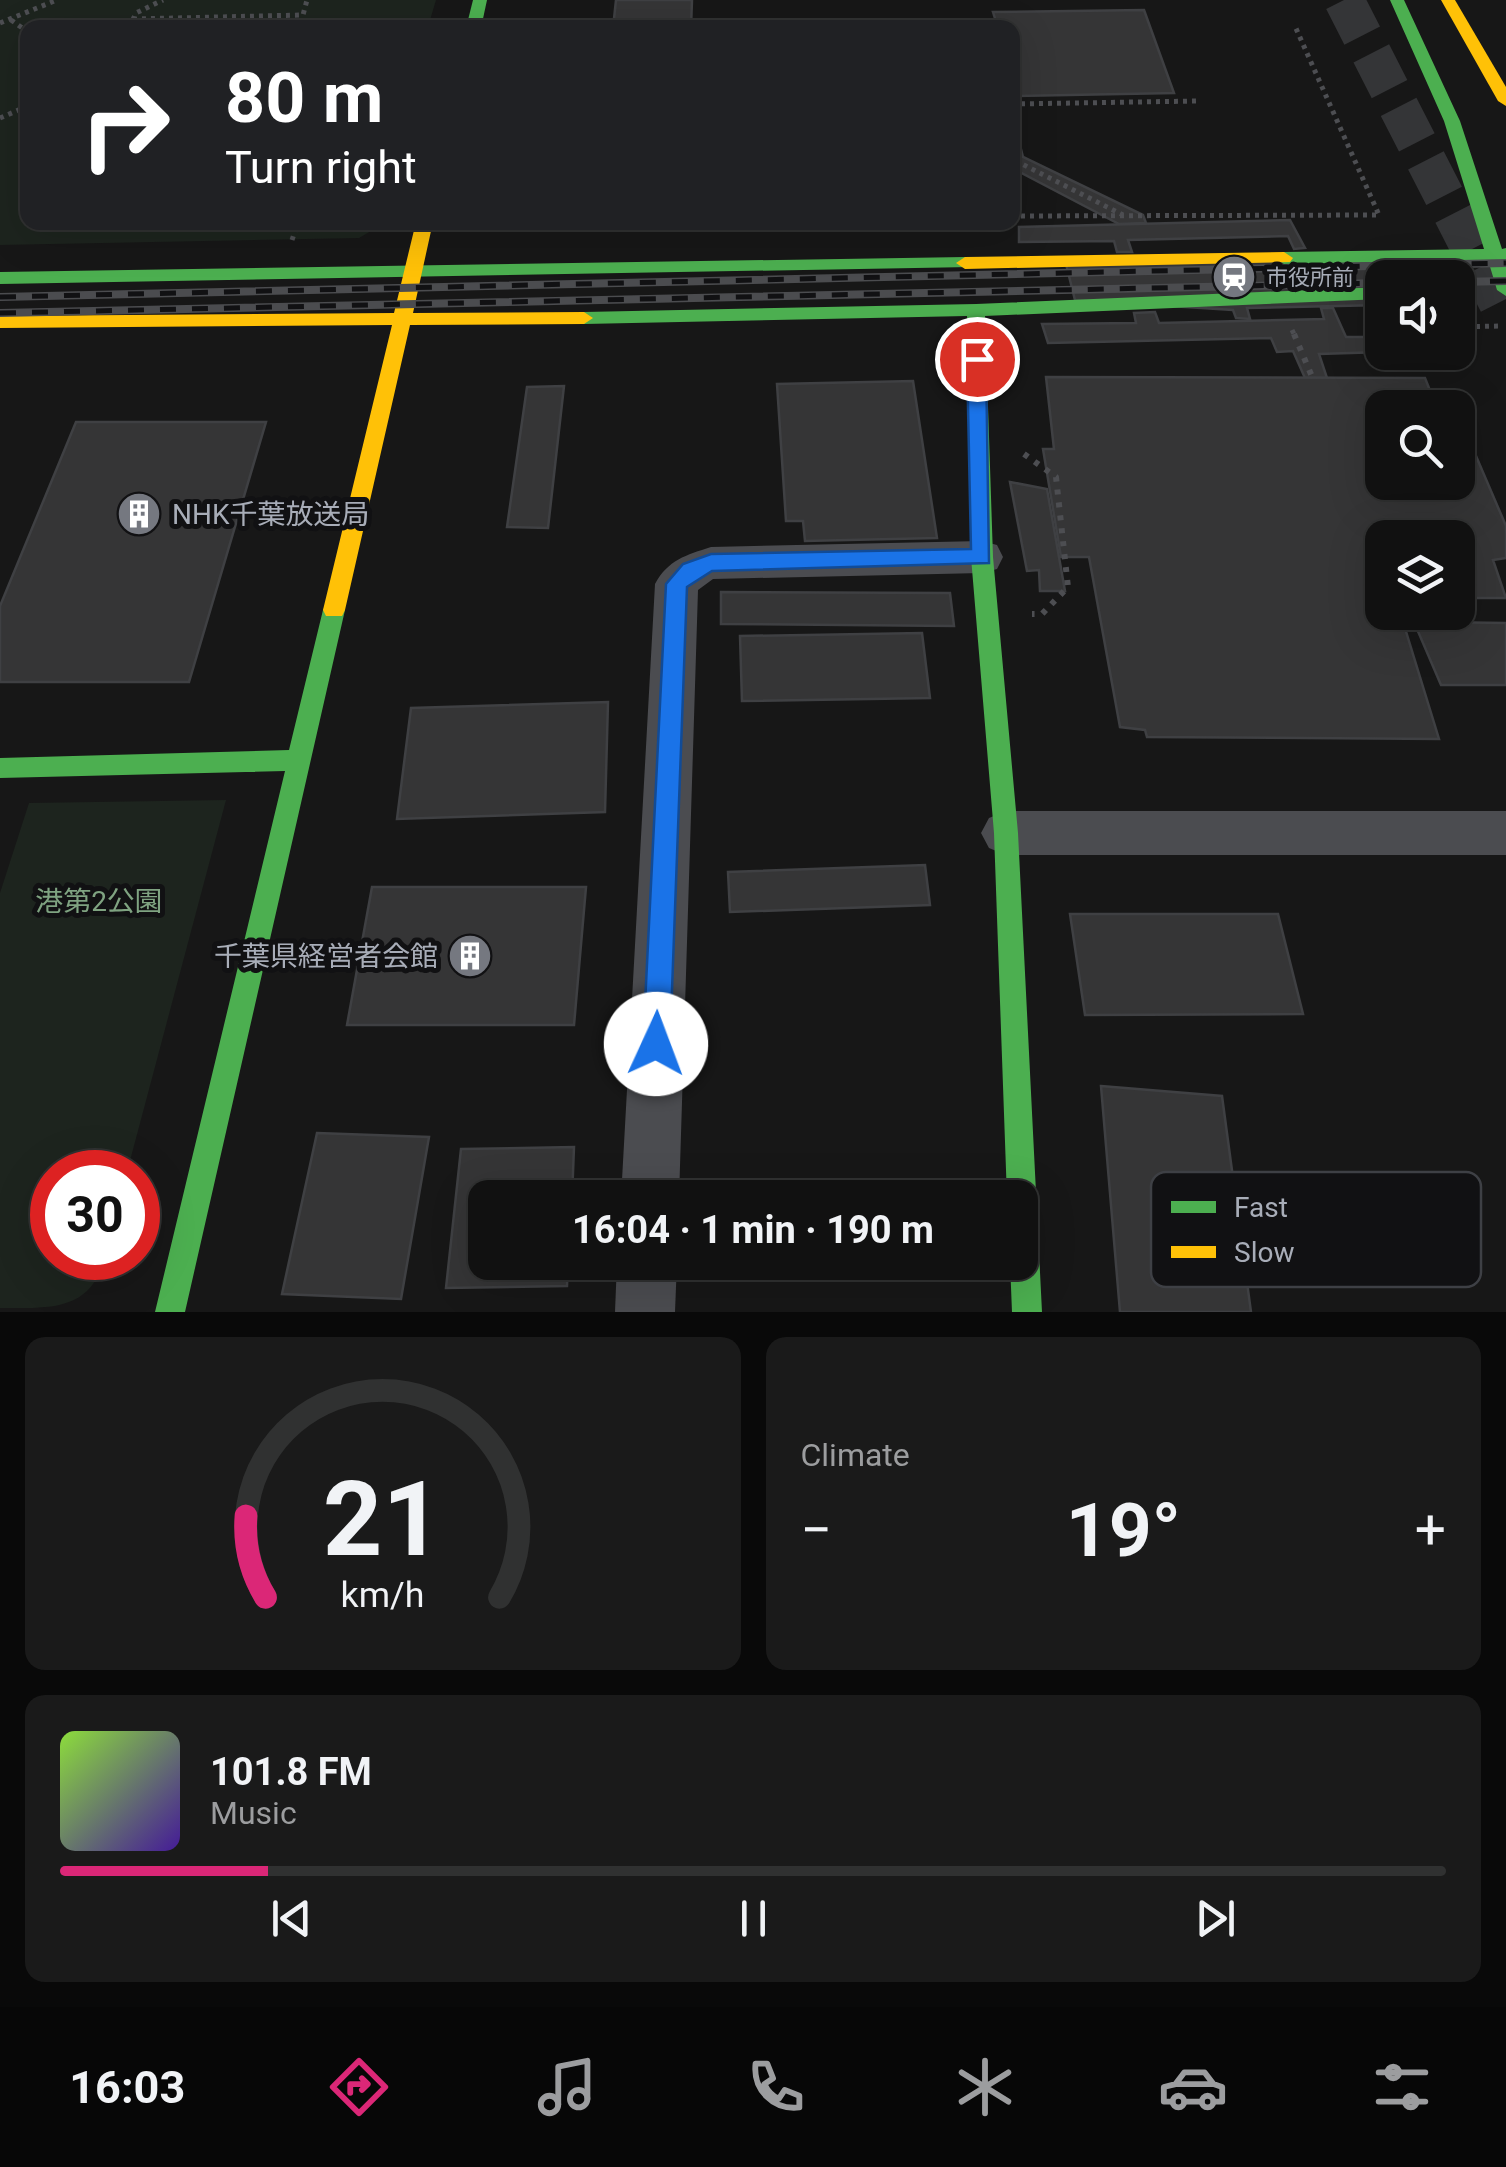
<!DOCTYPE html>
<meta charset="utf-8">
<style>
body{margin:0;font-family:Roboto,"Noto Sans JP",sans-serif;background:#1a1a1a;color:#f1f3f6;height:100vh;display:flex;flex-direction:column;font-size:38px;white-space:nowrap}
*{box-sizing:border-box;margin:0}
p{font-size:32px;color:#9c9d9f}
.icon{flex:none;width:55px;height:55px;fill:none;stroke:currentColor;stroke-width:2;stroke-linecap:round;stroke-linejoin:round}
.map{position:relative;height:1312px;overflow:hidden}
.drawer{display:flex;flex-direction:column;gap:25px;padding:25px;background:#090909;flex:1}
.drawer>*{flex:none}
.top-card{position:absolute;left:20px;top:20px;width:1000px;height:210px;border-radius:20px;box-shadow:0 10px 40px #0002,0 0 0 2px #303131;background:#202124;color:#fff;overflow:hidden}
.buttons{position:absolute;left:1365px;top:260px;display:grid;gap:20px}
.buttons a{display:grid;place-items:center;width:110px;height:110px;border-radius:20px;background:#111;box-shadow:0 10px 40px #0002,0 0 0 2px #303131;font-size:50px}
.speed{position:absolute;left:30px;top:1150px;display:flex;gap:20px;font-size:50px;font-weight:700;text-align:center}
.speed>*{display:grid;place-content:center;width:130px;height:130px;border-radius:50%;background:#111;box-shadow:0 10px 40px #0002,0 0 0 2px #303131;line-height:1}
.speed .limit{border:15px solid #d22;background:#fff;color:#111}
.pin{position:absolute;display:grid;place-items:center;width:85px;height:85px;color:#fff;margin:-42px;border:5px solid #fff;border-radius:50%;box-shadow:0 2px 10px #0007}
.me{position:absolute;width:110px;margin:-55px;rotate:2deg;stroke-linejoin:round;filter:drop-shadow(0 0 8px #0008)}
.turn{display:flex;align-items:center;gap:35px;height:210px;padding:0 40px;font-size:45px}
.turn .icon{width:130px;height:130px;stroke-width:2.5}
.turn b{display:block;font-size:70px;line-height:85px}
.big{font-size:75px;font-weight:700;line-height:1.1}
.drawer .card{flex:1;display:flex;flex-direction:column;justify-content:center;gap:15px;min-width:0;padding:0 35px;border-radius:20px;background:#1a1a1a}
.drawer .dial{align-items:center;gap:0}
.dial svg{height:260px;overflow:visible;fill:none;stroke:#303131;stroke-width:7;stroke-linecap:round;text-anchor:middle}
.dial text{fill:#f1f3f6;stroke:none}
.song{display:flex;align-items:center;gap:30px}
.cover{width:120px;height:120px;border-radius:15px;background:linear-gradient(135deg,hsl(90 70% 55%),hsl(260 70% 35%))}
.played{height:10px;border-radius:5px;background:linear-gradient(90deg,#db2777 15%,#303131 15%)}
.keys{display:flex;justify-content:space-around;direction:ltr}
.heat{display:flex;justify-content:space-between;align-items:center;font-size:55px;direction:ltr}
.drawer .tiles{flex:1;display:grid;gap:25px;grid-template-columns:1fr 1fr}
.card:last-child{grid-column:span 2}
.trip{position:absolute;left:468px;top:1180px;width:570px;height:100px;border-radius:20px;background:#111;box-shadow:0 10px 40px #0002,0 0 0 2px #303131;font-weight:700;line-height:100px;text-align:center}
.dock{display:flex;height:160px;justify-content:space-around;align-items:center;background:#070707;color:#9c9d9f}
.dock .icon{width:70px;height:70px}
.dock .current{color:#db2777}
.dock b{font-size:45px;color:#f1f3f6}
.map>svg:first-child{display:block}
.green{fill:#1d241e}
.building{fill:#353536;stroke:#3f4043;stroke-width:2.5}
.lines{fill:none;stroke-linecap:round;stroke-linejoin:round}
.highway-tunnel{stroke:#343537;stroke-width:40;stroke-dasharray:40 20;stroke-linecap:butt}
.path-far1{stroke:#4d4e52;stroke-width:5;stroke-dasharray:4 5;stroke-linecap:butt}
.path{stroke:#4d4e52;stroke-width:6;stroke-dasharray:5 8;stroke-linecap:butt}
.street{fill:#4b4c50;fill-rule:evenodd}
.fast{fill:#4caf50;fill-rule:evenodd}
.slow{fill:#ffc107;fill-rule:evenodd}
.rail-casing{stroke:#4b4c4f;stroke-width:8}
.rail{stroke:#111113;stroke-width:5;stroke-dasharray:16;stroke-linecap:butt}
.route{fill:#1a73e8;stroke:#114b97;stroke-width:2.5}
.labels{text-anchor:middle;stroke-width:10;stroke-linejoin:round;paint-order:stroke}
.far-poi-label{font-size:22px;fill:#a8adb8;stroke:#111113;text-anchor:start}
.poi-label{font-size:28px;fill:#a8adb8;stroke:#111113;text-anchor:start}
.park-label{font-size:28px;fill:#7fa381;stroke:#111113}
.key{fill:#111113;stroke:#3e4045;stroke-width:2.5}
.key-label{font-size:28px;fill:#a8adb8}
</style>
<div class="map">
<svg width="1506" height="1312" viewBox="0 0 1506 1312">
<rect width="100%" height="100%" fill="#171717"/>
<g class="green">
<polygon points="0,0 436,0 428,27 28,28 28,222 374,223 371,231 359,238 0,245"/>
<path d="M226 800 127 1172H52V1258H105C90 1312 50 1308 0 1308V893L29 803Z"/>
</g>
<g class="building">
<polygon points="616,0 692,0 691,28 613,28"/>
<polygon points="1144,10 1174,93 1017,96 1012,28 998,28 993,12"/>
<polygon points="1012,114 1023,157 1143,215 1146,223 1119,224 1012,168"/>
<polygon points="1290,220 1305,248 1294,249 1288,236 1128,240 1132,252 1117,252 1114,241 1019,242 1019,227"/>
<polygon points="1386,260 1395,278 1382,278 1382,305 1247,308 1250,319 1236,318 1233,310 1075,300 1066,264"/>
<polygon points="1321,308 1333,308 1346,337 1382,337 1382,352 1319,354 1327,378 1305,378 1293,351 1277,352 1271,338 1048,343 1042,324 1136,323 1134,313 1155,312 1159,323 1324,319"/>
<polygon points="1046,377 1425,378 1437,408 1382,408 1382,482 1458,482 1458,448 1473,449 1506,526 1506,558 1493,560 1506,598 1458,598 1458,538 1382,538 1382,612 1400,612 1439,739 1147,737 1145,730 1120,727 1089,557 1061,557 1043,449 1054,449"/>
<polygon points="913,381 937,538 805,541 803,521 786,521 777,384"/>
<polygon points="564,386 548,528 507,527 527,387"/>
<polygon points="76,422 266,422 189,682 0,682 0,606"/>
<polygon points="1010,482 1047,489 1065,591 1040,591 1039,570 1027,571"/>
<polygon points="721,592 950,593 954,626 721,624"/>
<polygon points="1436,622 1506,623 1506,685 1441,685 1417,629"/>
<polygon points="922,633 930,698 742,701 740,636"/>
<polygon points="608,702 605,812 397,819 411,708"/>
<polygon points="925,865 930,905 730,912 728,872"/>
<polygon points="372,887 586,887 574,1025 347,1025"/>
<polygon points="1070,914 1278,914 1303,1014 1085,1015"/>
<polygon points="1101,1086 1222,1096 1251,1312 1120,1312"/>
<polygon points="317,1133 429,1137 401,1299 282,1294"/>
<polygon points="574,1147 572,1198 485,1198 485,1262 568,1262 567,1286 446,1288 461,1149"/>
</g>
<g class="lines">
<polyline class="highway-tunnel" points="1344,0 1506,317"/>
<g class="path-far1">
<polyline points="133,19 303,15 307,0"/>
<polyline points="11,20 28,32"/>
<polyline points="0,23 57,0"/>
<polyline points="129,28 136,13 163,0"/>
<polyline points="1012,104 1198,101"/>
<polyline points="0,118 28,106"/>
<polyline points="1012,153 1014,160 1123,215"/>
<polyline points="1012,216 1379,215 1294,24"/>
<polyline points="292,240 298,222"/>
<polyline points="1458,327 1501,326"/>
<polyline points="1292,330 1295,336"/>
</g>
<g class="path">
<polyline points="1294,334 1313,379"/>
<polyline points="1024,454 1056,477 1068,587 1042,614 1032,614"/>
</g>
<g class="street">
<path d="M982 541 997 545 1003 557 997 569 982 573 713 579 698 590 679 1198H621L655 584C668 560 686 555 711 547Z"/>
<polygon points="1006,811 1506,811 1506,855 1006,855 989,848 981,833 989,818"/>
<polygon points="617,1262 677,1262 675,1312 615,1312"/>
</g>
<g class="fast">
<polygon points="473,0 487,0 481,28 466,28"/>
<polygon points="1390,0 1404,0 1460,121 1502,249 1506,248 1506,296 1497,290 1488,260 1284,264 1275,258 1284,252 1484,249 1444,121"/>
<polygon points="965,257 974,263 971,267 0,284 0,272"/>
<polygon points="1382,287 1382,299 985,316 993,557 1018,833 1042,1312 1012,1312 1010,1262 1020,1262 1020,1198 1007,1198 994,833 971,557 967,316 584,324 575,318 584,312 976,304"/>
<polygon points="334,601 342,604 345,610 185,1312 155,1312 285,771 0,778 0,758 289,750 323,610 326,604"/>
</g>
<g class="slow">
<polygon points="1441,0 1455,0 1506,87 1506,106 1498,101"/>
<polygon points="416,222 433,222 413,313 584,312 593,318 584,324 410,325 345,610 342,616 326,616 323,610 392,325 0,328 0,316 394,313"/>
<polygon points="1284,252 1293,258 1290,262 965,269 956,263 965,257"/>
</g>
<g class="rail-casing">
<g id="rail">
<polyline points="1458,282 1506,281"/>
<polyline points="0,297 1506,263"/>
<polyline points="0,313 1382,283"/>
</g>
</g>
<use href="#rail" class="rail"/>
</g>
<polygon class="route" points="977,353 986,359 989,563 712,571 687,587 670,1044 666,1054 656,1057 647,1054 643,1044 666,584 683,564 711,554 971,549 967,359"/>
<defs>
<g id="station-disc" transform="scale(2.25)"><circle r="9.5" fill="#757880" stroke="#111113"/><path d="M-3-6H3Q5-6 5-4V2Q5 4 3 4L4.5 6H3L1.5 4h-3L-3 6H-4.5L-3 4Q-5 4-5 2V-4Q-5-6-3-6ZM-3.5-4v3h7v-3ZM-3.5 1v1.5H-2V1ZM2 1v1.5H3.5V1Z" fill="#fff"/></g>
<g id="building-disc" transform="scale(2.25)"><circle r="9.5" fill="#757880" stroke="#111113"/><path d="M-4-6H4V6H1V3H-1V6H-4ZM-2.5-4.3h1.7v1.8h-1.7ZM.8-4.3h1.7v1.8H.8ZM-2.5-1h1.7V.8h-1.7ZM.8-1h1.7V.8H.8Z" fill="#fff"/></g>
</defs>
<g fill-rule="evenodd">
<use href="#station-disc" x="1234" y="277"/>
<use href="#building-disc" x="139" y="514"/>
<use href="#building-disc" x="470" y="956"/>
</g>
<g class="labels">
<g class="far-poi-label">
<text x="1266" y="285">市役所前</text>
</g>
<g class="poi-label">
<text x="172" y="524">NHK千葉放送局</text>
<text x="438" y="966" text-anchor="end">千葉県経営者会館</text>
</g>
<g class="park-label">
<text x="99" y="911">港第2公園</text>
</g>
</g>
<rect x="1151" y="1172" width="330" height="115" rx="15" class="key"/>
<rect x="1171" y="1201" width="45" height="12" fill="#4caf50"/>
<rect x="1171" y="1246" width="45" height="12" fill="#ffc107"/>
<g class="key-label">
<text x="1234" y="1217">Fast</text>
<text x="1234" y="1262">Slow</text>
</g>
</svg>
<div class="buttons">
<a><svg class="icon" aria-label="sound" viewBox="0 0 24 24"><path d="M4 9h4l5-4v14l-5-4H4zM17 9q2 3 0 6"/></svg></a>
<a><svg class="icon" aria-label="search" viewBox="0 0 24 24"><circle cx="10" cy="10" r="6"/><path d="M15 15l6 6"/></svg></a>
<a><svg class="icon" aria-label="layers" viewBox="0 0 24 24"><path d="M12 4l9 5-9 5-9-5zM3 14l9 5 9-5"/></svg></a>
</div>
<div class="speed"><div class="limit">30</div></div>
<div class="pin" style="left:977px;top:359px;background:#d93025"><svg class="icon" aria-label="arrive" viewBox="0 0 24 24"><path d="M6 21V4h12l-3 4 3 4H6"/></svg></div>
<svg class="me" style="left:656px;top:1044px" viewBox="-20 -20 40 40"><circle r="19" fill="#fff"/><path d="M0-13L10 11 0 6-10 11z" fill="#1a73e8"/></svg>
<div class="trip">16:04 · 1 min · 190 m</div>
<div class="top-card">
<div class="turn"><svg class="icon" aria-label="right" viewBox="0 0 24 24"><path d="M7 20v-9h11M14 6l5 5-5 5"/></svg><div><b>80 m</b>Turn right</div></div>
</div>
</div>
<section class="drawer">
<div class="tiles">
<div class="card dial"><svg viewBox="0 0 100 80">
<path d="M14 69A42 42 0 1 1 86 69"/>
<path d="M14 69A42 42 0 0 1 8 44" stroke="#db2777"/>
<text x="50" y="56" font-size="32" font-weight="700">21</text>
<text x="50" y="72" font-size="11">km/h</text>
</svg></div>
<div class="card"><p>Climate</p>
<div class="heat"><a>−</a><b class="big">19°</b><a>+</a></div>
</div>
<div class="card">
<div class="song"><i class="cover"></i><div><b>101.8 FM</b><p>Music</p></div></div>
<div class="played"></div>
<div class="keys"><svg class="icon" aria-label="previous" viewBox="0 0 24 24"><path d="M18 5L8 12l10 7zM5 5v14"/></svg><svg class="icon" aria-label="pause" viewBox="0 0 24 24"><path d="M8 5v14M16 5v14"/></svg><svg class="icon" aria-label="next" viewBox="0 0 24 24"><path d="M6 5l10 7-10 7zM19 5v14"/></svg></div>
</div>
</div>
</section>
<nav class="dock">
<b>16:03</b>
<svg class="icon current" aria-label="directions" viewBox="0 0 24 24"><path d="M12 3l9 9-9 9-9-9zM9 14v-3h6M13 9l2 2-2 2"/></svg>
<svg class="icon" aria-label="music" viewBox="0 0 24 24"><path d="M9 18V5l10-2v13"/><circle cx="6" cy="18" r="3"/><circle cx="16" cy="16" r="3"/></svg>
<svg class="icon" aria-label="phone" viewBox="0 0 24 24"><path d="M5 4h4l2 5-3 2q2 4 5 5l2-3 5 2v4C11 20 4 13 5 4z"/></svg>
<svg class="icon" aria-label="climate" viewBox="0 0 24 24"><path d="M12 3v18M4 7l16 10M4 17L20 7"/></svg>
<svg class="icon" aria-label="car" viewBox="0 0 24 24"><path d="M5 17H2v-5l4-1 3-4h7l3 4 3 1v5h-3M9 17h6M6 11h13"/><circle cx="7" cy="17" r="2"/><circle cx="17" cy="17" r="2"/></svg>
<svg class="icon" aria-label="filters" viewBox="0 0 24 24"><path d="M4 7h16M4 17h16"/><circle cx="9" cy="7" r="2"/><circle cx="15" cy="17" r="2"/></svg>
</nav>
